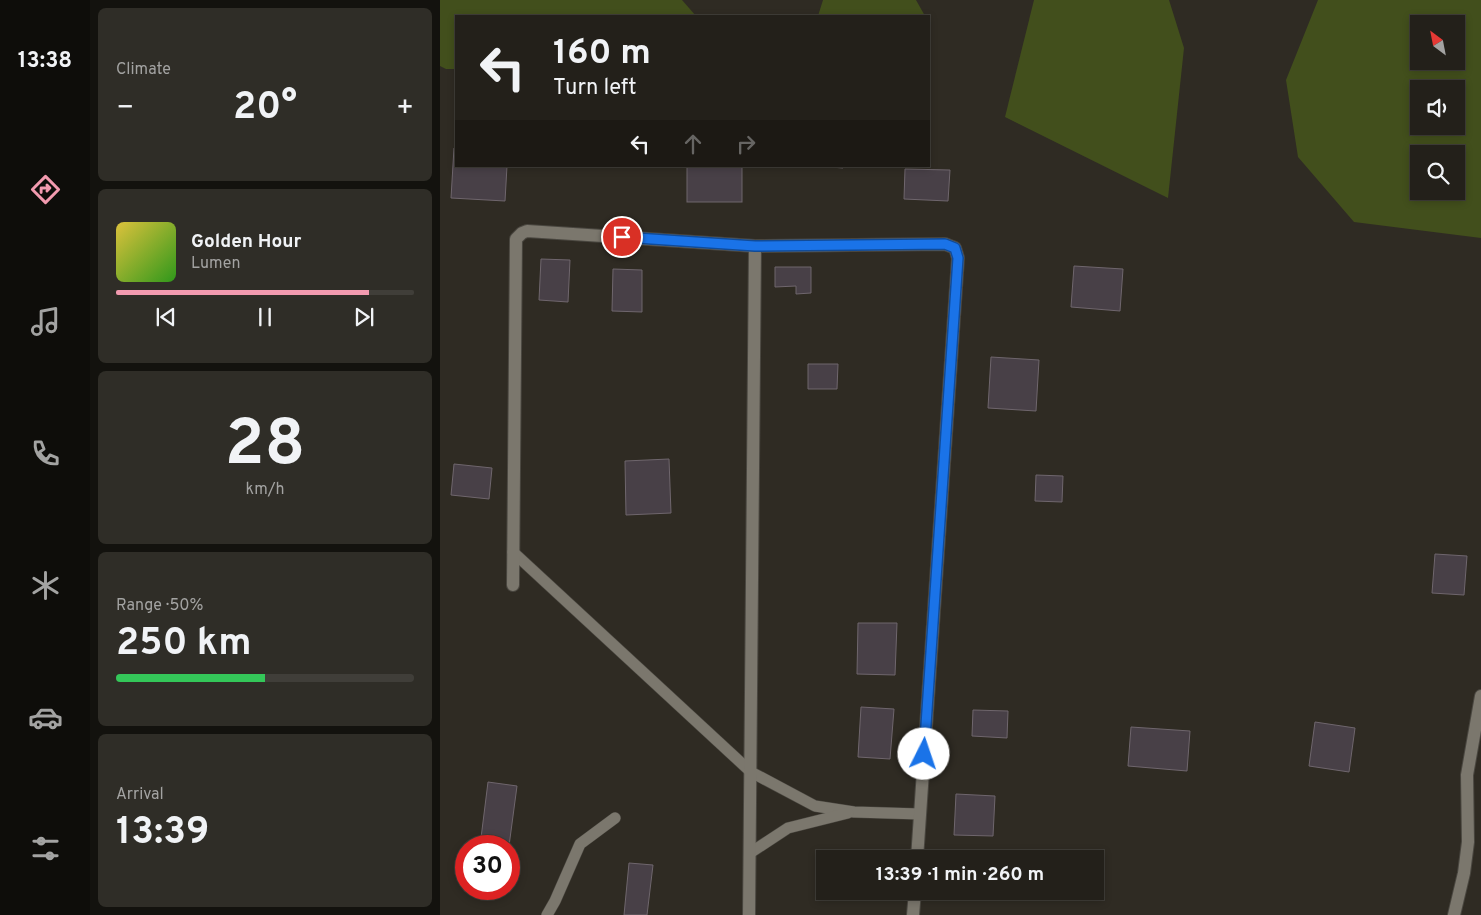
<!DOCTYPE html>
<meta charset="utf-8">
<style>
body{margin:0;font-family:Overpass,sans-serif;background:#2f2d27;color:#f1f3f6;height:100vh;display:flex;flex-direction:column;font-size:19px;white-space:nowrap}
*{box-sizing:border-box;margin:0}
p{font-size:16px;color:#a3a3a2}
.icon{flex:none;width:28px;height:28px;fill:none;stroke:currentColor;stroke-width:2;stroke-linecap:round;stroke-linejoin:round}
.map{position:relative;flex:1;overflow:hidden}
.panel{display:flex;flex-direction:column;gap:8px;padding:8px;background:#13120e;width:350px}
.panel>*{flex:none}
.guide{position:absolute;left:15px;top:15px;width:475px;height:152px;border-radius:0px;box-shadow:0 2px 8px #0003,0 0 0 1px #403e39;background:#23201a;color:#f1f3f6;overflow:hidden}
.needle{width:32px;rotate:328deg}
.buttons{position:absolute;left:970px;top:15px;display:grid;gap:10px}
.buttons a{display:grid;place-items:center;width:55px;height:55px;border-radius:0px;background:#23201a;box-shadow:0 2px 8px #0003,0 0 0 1px #403e39;font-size:25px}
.speed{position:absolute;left:15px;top:835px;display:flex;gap:10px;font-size:25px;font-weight:700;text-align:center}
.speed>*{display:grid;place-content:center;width:65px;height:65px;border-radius:50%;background:#23201a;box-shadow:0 2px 8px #0003,0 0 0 1px #403e39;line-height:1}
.speed .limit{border:8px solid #d22;background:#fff;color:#111}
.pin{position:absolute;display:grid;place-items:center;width:42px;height:42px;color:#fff;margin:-21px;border:2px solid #fff;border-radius:50%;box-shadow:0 1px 5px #0007}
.me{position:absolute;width:55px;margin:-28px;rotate:4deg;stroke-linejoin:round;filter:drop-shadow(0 0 4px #0008)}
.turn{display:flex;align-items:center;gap:18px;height:105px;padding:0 15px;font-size:22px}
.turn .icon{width:65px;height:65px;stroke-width:2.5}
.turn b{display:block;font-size:35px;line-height:42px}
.lanes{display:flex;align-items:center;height:48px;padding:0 15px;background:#0003;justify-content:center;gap:25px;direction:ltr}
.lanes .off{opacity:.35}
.big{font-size:38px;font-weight:700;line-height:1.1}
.panel .tile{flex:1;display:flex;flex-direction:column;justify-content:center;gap:8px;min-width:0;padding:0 18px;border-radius:8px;background:#2f2d27}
.panel .dial{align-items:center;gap:0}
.dial b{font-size:65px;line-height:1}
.song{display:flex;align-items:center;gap:15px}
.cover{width:60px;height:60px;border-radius:8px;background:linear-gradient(135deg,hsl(50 70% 55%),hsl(110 70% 35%))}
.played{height:5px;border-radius:2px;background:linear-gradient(90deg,#f29aaf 85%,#403e39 85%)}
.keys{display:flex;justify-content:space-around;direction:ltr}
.heat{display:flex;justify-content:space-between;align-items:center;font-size:28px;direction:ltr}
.charge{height:8px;border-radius:4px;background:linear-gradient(90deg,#34c759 50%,#403e39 0)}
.trip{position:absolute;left:376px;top:850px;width:288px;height:50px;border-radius:0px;background:#23201a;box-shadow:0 2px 8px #0003,0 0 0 1px #403e39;font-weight:700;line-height:50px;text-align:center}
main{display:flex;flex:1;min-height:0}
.tab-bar{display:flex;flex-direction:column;width:90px;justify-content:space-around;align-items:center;background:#0e0d0a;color:#a3a3a2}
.tab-bar .icon{width:35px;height:35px}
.tab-bar .current{color:#f29aaf}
.tab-bar b{font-size:22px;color:#f1f3f6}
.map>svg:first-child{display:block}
.green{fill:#424f1c;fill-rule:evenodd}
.building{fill:#484047;stroke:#6f666d}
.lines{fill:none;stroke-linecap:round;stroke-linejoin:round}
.service-casing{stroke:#4a4740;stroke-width:12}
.minor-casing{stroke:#4a4740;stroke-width:14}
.service{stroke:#7b776d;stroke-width:11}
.minor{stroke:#7b776d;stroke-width:12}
.route-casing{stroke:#114b97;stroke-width:12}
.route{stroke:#1a73e8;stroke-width:9}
</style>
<main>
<nav class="tab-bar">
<b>13:38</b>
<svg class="icon current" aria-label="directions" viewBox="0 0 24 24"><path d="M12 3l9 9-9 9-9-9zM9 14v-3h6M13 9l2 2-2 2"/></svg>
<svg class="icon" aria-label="music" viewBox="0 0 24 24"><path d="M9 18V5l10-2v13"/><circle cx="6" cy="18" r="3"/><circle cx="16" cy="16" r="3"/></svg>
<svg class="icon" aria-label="phone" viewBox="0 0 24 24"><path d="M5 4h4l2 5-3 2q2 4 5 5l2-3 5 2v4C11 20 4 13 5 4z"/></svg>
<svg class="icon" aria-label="climate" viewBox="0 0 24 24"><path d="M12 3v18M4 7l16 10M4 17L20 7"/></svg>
<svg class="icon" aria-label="car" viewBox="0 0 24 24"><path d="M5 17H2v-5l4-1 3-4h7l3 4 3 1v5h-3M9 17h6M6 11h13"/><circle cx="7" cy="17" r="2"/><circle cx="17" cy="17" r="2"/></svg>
<svg class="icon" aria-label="filters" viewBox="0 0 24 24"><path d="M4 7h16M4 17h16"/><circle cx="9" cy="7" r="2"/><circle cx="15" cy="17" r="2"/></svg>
</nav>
<section class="panel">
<div class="tile"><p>Climate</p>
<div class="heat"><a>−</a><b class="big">20°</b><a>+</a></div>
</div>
<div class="tile">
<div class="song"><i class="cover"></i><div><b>Golden Hour</b><p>Lumen</p></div></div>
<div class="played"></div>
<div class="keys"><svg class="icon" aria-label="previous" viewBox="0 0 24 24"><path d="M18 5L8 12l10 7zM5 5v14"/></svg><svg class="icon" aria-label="pause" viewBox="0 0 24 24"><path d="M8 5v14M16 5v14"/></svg><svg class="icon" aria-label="next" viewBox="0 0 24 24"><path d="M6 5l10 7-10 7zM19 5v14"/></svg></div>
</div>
<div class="tile dial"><b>28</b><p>km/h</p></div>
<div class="tile"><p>Range · 50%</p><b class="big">250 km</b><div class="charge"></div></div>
<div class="tile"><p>Arrival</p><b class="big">13:39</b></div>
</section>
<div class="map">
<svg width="1041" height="915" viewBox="0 0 1041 915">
<rect width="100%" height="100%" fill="#2f2b23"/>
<g class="green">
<polygon points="0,0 242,0 256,16 16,16 16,69 6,69 0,66"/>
<polygon points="383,0 476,0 485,16 378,16"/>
<polygon points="594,0 729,0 744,48 728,198 565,117"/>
<path d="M878 0H1041V238L914 222 858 157 846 80ZM979 24H1016V61H979ZM979 89H1016V126H979ZM979 154H1016V191H979Z"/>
</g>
<g class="building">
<polygon points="14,148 16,148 16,166 67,166 65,201 11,198"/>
<rect x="247" y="166" width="55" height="36"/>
<polygon points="379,166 403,166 403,168"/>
<polygon points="465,169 510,170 508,201 464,199"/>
<polygon points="101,259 130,260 128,302 99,300"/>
<polygon points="634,266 683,269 680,311 631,307"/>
<polygon points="335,267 371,267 371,293 356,294 356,286 335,287"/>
<polygon points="173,269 202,270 202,312 172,311"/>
<polygon points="551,357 599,360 596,411 548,408"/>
<polygon points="368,364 398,364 397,389 368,389"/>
<polygon points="229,459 231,513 186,515 185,461"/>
<polygon points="14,464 52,468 49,499 11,495"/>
<polygon points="596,475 623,476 622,502 595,501"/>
<polygon points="995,554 1027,556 1024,595 992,593"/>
<polygon points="418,623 457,623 455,675 417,674"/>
<polygon points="421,707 454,709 450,759 418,757"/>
<polygon points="533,710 568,711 567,738 532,736"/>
<polygon points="875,722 915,728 909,772 869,766"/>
<polygon points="691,727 750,731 747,771 688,766"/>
<polygon points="48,782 77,786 69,846 40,846"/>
<polygon points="516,794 555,796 553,836 514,835"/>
<polygon points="189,863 213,865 207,915 184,915"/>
</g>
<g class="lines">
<g class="service-casing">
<g id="service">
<polyline points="73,552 311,772 375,806 414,812 480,814"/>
<polyline points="310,853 348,828 408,813"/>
<polyline points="107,915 115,901 140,844 175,818"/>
</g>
</g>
<g class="minor-casing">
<g id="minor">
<polyline points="73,585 76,239 82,233 87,231 315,246 505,244 515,248 518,258 477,859"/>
<polyline points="309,915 315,246"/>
<polyline points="473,915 475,891"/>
<polyline points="1014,915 1024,873 1028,842 1027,775 1041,696"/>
</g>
</g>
<use href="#service" class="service"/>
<use href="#minor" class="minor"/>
</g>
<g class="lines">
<g class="route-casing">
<polyline id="route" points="182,237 315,246 505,244 515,248 518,258 484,754"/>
</g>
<use href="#route" class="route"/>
</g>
</svg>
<div class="buttons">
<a><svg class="needle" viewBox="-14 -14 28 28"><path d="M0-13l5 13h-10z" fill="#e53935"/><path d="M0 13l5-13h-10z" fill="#a3a3a2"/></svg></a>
<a><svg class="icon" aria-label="sound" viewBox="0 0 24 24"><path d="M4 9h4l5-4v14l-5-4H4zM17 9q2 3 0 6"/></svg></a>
<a><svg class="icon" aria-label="search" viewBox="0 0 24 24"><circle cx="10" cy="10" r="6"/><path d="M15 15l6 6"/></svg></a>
</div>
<div class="speed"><div class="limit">30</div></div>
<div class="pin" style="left:182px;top:237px;background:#d93025"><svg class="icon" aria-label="arrive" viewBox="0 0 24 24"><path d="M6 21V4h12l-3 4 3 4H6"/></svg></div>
<svg class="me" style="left:484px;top:754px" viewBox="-20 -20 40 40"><circle r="19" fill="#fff"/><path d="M0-13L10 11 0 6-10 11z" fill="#1a73e8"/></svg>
<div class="trip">13:39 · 1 min · 260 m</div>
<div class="guide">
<div class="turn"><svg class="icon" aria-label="left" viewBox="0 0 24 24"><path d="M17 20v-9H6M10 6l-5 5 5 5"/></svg><div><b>160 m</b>Turn left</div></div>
<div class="lanes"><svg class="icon" aria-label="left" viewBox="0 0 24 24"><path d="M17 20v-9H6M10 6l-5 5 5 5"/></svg><svg class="icon off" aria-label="ahead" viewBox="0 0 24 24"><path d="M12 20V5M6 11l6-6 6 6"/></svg><svg class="icon off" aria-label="right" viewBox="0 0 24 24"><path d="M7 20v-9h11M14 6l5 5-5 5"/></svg></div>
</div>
</div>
</main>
